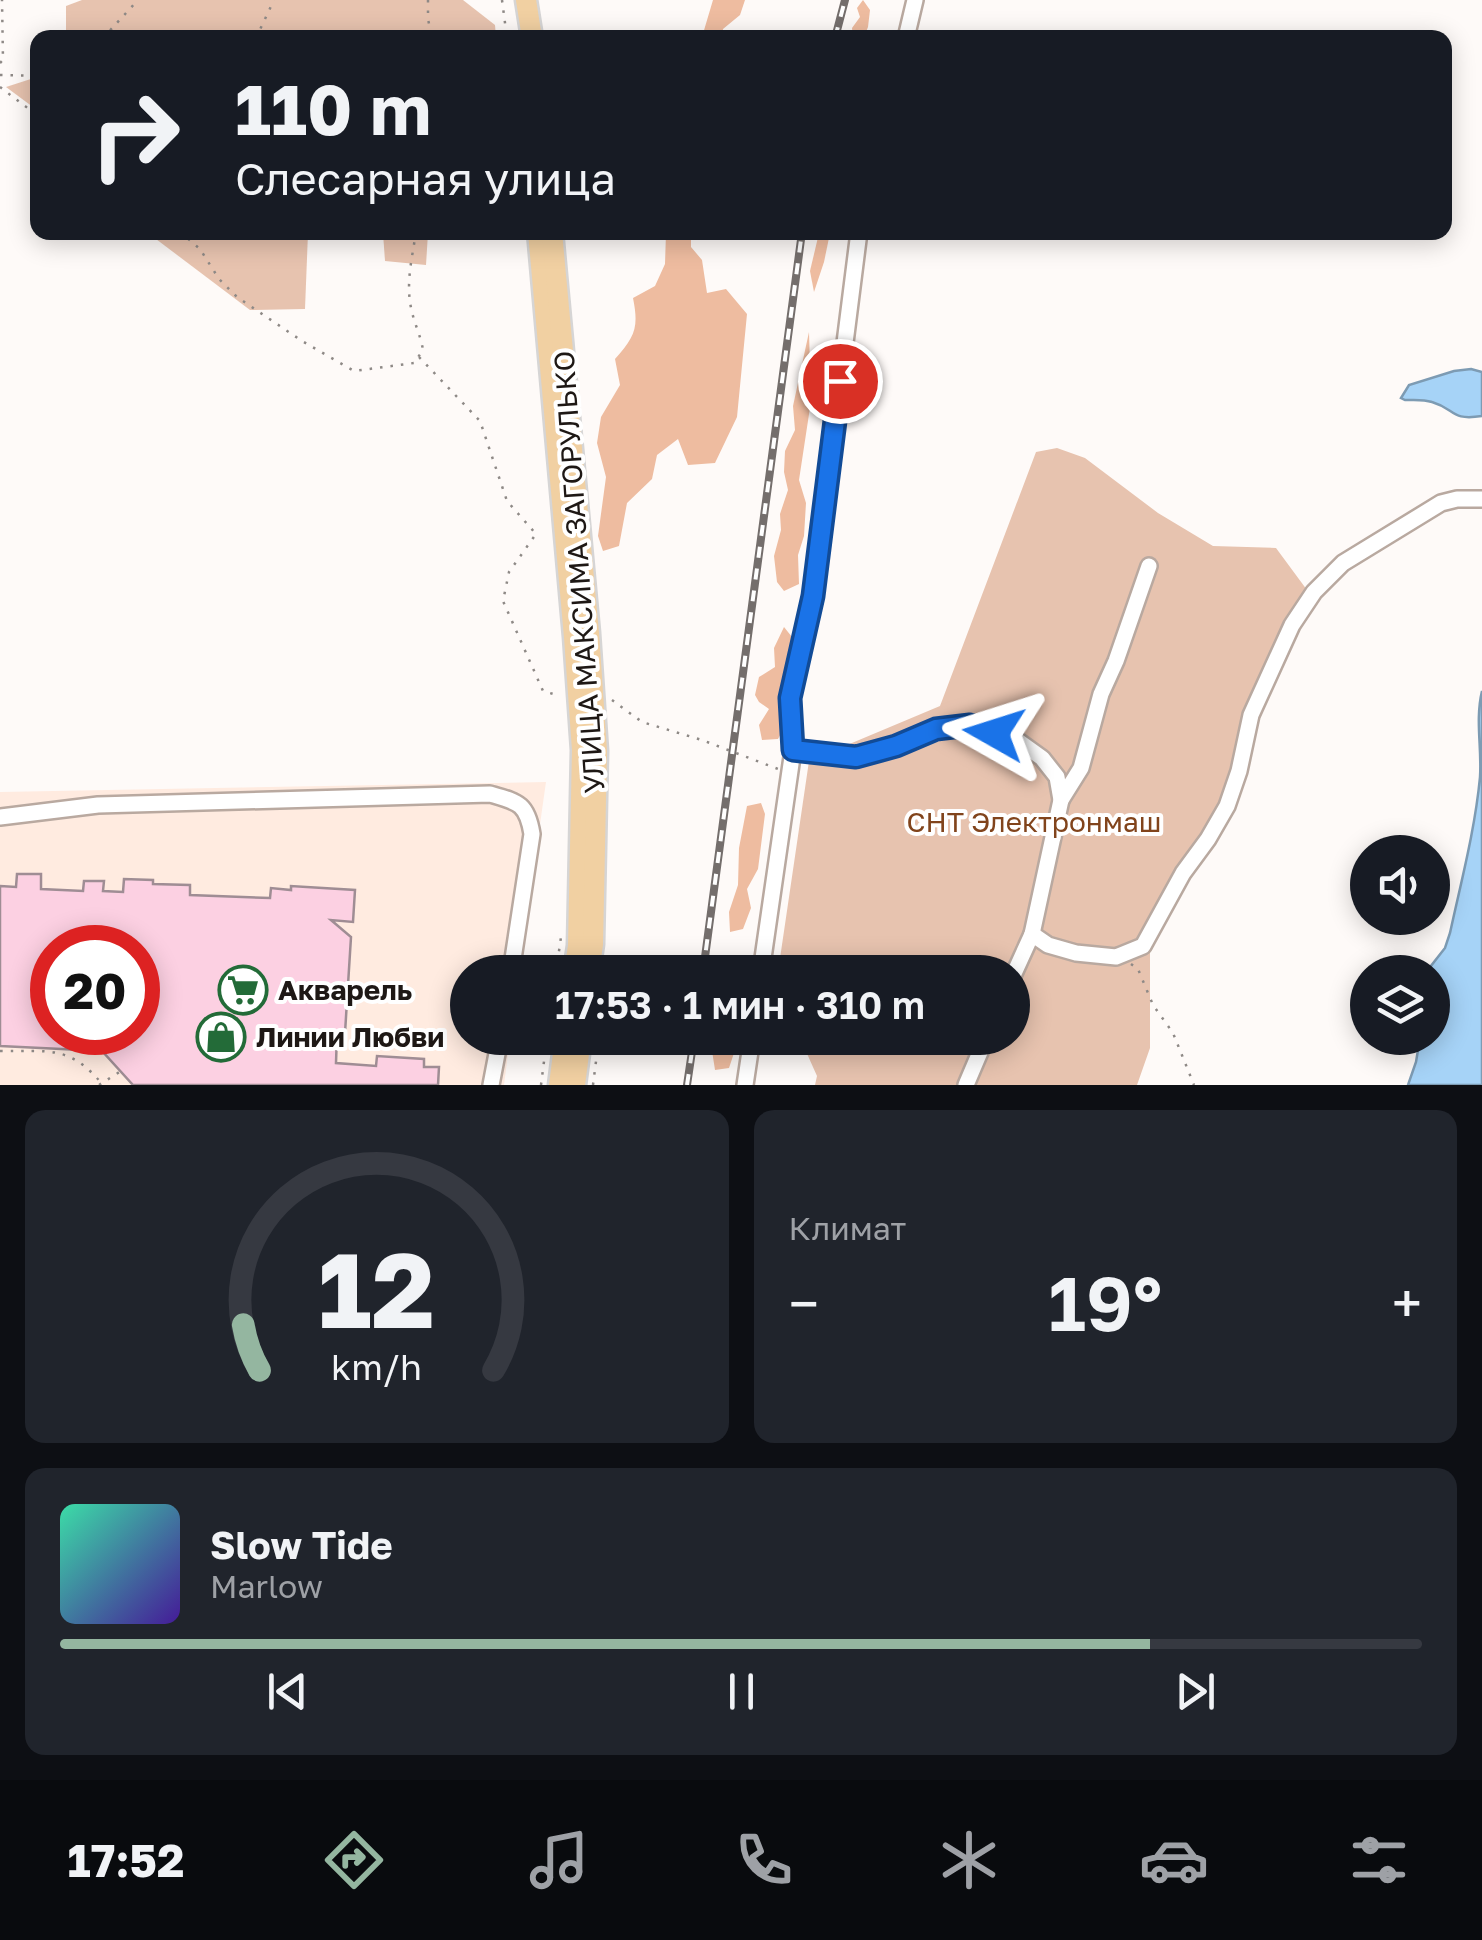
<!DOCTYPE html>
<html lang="ru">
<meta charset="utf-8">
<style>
body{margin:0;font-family:"Golos Text",sans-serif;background:#20242c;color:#f1f3f6;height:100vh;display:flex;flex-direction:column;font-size:38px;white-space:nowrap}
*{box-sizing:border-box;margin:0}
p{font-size:32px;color:#9ea1a6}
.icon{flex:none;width:55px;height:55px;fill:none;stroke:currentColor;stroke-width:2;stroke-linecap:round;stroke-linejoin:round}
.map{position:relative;height:1085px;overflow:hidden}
.details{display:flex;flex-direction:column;gap:25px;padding:25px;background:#0d0f14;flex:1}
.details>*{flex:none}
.hud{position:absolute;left:30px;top:30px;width:1422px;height:210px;border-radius:20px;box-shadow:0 5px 25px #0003;background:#171b24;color:#f1f3f6;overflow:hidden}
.controls{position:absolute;left:1350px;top:835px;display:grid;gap:20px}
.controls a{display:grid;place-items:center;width:100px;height:100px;border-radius:50%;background:#171b24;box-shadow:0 5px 25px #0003;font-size:50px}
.speed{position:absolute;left:30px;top:925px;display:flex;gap:20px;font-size:50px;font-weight:700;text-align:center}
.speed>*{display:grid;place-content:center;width:130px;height:130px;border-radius:50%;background:#171b24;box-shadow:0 5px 25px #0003;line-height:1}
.speed .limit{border:15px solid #d22;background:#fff;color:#111}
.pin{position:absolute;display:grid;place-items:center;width:85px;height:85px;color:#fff;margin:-42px;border:5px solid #fff;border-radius:50%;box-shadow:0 2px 10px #0007}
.me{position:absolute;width:110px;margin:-55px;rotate:276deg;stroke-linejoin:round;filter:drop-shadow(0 0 8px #0008)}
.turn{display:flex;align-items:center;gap:35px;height:210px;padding:0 40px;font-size:45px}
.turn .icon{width:130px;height:130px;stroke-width:2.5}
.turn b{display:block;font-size:70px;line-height:85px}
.big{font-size:75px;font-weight:600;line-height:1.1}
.details .card{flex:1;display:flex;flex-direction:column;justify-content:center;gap:15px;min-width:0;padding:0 35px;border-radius:20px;background:#20242c}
.details .dial{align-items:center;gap:0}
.dial svg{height:260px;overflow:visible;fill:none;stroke:#363941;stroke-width:7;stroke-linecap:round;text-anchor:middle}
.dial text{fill:#f1f3f6;stroke:none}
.song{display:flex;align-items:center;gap:30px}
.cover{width:120px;height:120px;border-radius:15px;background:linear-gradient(135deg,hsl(160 70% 55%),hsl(260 70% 35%))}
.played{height:10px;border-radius:5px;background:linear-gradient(90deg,#94b6a0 80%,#363941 80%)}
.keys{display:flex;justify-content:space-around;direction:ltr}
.heat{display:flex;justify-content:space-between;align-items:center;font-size:55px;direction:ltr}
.details .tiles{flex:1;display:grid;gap:25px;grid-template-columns:1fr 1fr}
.card:last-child{grid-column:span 2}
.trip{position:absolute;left:450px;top:955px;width:580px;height:100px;border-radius:50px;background:#171b24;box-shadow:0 5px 25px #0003;font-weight:600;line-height:100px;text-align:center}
.tab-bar{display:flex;height:160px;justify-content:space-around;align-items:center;background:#090b0e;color:#9ea1a6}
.tab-bar .icon{width:70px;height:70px}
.tab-bar .selected{color:#94b6a0}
.tab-bar b{font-size:45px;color:#f1f3f6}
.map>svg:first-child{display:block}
.built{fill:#ffebe0;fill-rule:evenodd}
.green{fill:#e7c3af}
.forest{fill:#eebca0}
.water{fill:#a6d3f7;stroke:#7d9bb3;stroke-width:2.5}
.building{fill:#fcd0e2;stroke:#9f8d94;stroke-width:2.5;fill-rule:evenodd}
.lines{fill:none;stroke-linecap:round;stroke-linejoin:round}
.minor-casing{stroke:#b9a9a0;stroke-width:20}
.major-casing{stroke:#d6d5d5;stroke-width:25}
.path{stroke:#8e8986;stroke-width:2.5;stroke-dasharray:2.5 8;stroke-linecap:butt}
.minor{stroke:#fff;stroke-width:15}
.major{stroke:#f1d0a2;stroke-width:20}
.rail-casing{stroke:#746e6c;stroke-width:8}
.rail{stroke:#fff;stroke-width:4;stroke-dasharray:11;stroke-linecap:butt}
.route-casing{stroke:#114b97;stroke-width:25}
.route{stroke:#1a73e8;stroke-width:18}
.labels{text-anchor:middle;stroke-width:8;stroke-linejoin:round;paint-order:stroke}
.street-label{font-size:28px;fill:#1e1815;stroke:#fff}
.park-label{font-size:28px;fill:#81441c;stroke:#fff}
.poi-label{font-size:28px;font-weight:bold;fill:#1e1815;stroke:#fff;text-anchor:start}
</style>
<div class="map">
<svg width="1482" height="1085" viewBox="0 0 1482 1085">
<rect width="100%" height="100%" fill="#fefaf8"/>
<path class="built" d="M546 782 519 972H468V1038H510L504 1085H0V792ZM52 948H138V1032H52Z"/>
<g class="green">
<polygon points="82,0 463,0 495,25 496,37 66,37 66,6"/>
<polygon points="37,77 38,77 37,110 6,87"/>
<polygon points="148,233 308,233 305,309 250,310"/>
<polygon points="383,233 428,233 426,265 385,261"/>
<polygon points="1057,448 1085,458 1158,513 1213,546 1276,548 1307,590 1214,820 1150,918 1150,1048 1137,1085 815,1085 817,1076 800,1038 1012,1038 1012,972 778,972 809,761 940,706 1036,452"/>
</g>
<g class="forest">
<polygon points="713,0 745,0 740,15 723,29 722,37 702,37"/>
<polygon points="863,0 870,10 868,27 864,37 853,37 852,28 860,17 857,8"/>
<path d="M666 233H691V247L702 260 707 293 726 289 747 314 737 417 715 463 688 465 678 439 657 455 652 479 627 503 619 546 603 551 598 536 606 477 597 443 601 417 620 385 615 359C635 336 639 328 633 298L655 286 665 264Z"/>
<polygon points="819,233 830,233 824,262 814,292 810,271"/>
<polygon points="809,332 811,401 799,480 806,503 804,536 798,555 799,584 784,591 777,582 774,556 781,530 780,514 788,490 784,472 785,451 795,430 793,406"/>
<path d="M784 627 792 637C783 669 796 710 778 739L762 740 759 725 769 709 759 702 755 695 759 677 775 667 774 648Z"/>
<polygon points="761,803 765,814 758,869 747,889 751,908 743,929 730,932 729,912 738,885 739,848 747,806"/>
<polygon points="710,1038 735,1038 736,1047 729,1068 715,1070"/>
</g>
<g class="water">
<path d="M1471 369 1482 372V416C1450 421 1456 409 1432 402 1423 399 1414 400 1405 400L1401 398 1409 385 1454 371Z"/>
<path d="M1482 691V1085H1408L1416 1062 1420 1038H1432V972L1427 971 1445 948 1450 933C1461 882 1475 830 1480 777 1482 748 1475 720 1482 691Z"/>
</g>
<path class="building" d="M17 874H41V889L83 891 84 881H104L103 891 123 892 124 879 153 880V884L190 885V895L270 898 271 888 291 890V886L355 890 353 922 331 920 351 937 345 1033H337L336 1063 376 1066 377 1056 424 1059V1067H439L438 1085H133L102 1051 0 1046V886L16 887ZM52 948H138V1032H52Z"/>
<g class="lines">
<g class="minor-casing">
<g id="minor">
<polyline points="906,38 915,0"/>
<polyline points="793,750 856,757 896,746 937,729 970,725 1017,740 1042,758 1057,777 1061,800 1032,934 1012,978"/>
<polyline points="1061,800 1081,768 1101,694 1116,661 1149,566"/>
<path d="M0 817 98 805 490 794C518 802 527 803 532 834L511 972"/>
<polyline points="1032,934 1048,945 1076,953 1116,957 1143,946 1183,873 1208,839 1227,806 1239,771 1251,715 1292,625 1314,592 1343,563 1441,503 1457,499 1482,499"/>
<polyline points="761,972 793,750 790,698 813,596 859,232"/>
<polyline points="491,1085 500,1038"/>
<polyline points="745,1085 752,1038"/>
<polyline points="966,1085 986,1038"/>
</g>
</g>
<g class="major-casing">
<g id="major">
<polyline points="526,0 532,38"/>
<polyline points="538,232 574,637 582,750 578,946 574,972"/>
<polyline points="552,232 589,633 597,751 593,944 589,972"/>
<polyline points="559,1085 565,1038"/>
<polyline points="575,1085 581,1038"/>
</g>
</g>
<g class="path">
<polyline points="428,0 428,19 432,38"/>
<polyline points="502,0 507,38"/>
<polyline points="103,38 138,0"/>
<polyline points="256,38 274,0"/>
<polyline points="0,63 3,60 2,0"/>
<polyline points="0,75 38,76"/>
<polyline points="0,87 38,116"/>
<path d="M180 232 200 249 219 279 237 297 302 341 354 371 414 363 423 350C421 337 415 325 412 312 405 285 412 259 416 232"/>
<polyline points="419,357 480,421 507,501 536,534 509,572 503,601 543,691 560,696"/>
<polyline points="612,700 642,722 702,740 778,769"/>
<polyline points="1131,964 1138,969 1153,1005 1173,1033 1194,1085"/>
<polyline points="556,972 561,937"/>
<path d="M0 1051C49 1052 69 1044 103 1085"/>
<polyline points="99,1085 121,1071"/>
<polyline points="541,1085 547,1038"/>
<polyline points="593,1085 599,1038"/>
</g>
<use href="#minor" class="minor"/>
<use href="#major" class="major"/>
<g class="rail-casing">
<g id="rail">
<polyline points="835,38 845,0"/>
<polyline points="703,972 802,232"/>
<polyline points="687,1085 694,1038"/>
</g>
</g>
<use href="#rail" class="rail"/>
</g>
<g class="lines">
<g class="route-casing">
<polyline id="route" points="840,381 813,596 790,698 793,750 856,757 896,746 936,729 970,725 994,733"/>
</g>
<use href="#route" class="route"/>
</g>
<defs>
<g id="supermarket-ring" transform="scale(2.5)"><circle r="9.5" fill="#fff" stroke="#236b38" stroke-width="1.5"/><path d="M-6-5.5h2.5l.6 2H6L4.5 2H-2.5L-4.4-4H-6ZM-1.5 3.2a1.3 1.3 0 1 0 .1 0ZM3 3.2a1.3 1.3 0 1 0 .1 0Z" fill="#236b38"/></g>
<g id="shop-ring" transform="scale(2.5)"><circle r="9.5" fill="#fff" stroke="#236b38" stroke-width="1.5"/><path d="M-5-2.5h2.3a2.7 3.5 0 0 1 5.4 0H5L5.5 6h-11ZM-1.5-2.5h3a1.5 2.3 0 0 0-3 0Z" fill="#236b38"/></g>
</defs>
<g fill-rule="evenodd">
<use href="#supermarket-ring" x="243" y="990"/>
<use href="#shop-ring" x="221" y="1037"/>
</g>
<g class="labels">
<g class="street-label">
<text transform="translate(579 572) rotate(-94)" y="10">УЛИЦА МАКСИМА ЗАГОРУЛЬКО</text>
</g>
<g class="park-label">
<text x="1034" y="832">СНТ Электронмаш</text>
</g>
<g class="poi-label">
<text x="278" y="1000">Акварель</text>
<text x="256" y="1047">Линии Любви</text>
</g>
</g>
</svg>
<div class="controls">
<a><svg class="icon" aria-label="sound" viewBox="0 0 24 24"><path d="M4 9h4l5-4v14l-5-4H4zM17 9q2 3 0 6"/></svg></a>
<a><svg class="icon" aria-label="layers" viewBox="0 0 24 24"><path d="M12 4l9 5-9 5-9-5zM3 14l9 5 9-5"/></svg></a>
</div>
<div class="speed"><div class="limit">20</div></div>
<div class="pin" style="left:840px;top:381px;background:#d93025"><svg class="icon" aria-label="arrive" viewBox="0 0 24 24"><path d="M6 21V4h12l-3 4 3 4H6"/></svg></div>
<svg class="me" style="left:994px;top:733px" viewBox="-20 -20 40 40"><path d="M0-17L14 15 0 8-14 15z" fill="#1a73e8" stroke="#fff" stroke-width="4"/></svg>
<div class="trip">17:53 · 1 мин · 310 m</div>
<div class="hud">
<div class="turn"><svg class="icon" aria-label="right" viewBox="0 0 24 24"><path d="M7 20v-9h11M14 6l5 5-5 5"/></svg><div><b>110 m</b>Слесарная улица</div></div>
</div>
</div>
<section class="details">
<div class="tiles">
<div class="card dial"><svg viewBox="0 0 100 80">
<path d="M14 69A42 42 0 1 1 86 69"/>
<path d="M14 69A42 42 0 0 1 9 55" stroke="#94b6a0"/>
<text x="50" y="56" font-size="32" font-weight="700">12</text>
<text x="50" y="72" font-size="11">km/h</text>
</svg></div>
<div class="card"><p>Климат</p>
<div class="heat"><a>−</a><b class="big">19°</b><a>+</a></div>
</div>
<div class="card">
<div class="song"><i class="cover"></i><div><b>Slow Tide</b><p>Marlow</p></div></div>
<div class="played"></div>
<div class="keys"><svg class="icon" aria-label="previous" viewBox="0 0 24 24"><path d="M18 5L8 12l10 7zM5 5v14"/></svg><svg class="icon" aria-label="pause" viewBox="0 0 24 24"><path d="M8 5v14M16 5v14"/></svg><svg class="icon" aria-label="next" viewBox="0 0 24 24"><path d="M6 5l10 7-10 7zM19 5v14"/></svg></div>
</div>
</div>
</section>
<nav class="tab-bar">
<b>17:52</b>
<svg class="icon selected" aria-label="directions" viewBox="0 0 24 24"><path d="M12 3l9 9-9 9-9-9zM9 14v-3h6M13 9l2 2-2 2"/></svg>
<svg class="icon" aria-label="music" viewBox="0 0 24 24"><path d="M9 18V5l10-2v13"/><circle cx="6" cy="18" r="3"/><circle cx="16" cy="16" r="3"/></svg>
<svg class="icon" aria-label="phone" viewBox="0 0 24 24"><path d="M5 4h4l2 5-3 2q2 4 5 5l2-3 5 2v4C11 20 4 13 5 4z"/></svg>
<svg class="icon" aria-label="climate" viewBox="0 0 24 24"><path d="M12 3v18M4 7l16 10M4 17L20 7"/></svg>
<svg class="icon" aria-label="car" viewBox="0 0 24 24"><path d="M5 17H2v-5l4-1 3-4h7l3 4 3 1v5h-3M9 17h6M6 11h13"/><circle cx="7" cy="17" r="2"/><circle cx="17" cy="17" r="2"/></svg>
<svg class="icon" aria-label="filters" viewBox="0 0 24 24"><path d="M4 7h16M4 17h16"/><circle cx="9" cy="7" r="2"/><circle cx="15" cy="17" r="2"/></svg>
</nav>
